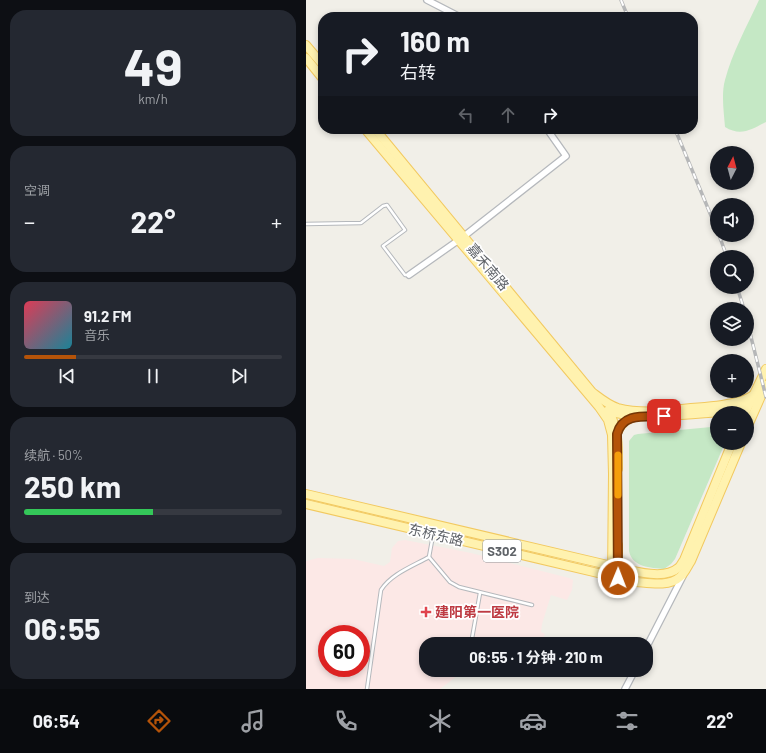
<!DOCTYPE html>
<html lang="zh">
<meta charset="utf-8">
<style>
body{margin:0;font-family:Barlow,"Noto Sans SC",sans-serif;background:#242831;color:#f1f3f6;height:100vh;display:flex;flex-direction:column;font-size:15px;white-space:nowrap}
*{box-sizing:border-box;margin:0}
p{font-size:13px;color:#9ea1a6}
.icon{flex:none;width:22px;height:22px;fill:none;stroke:currentColor;stroke-width:2;stroke-linecap:round;stroke-linejoin:round}
.map{position:relative;flex:1;overflow:hidden}
.sheet{display:flex;flex-direction:column;gap:10px;padding:10px;background:#0d0f14;width:306px}
.sheet>*{flex:none}
.hud{position:absolute;left:12px;top:12px;width:380px;height:122px;border-radius:16px;box-shadow:0 2px 6px #0003;background:#171b24;color:#f1f3f6;overflow:hidden}
.needle{width:26px;rotate:6deg}
.tools{position:absolute;left:404px;top:146px;display:grid;gap:8px}
.tools a{display:grid;place-items:center;width:44px;height:44px;border-radius:50%;background:#171b24;box-shadow:0 2px 6px #0003;font-size:20px}
.speed{position:absolute;left:12px;top:625px;display:flex;gap:8px;font-size:20px;font-weight:700;text-align:center}
.speed>*{display:grid;place-content:center;width:52px;height:52px;border-radius:50%;background:#171b24;box-shadow:0 2px 6px #0003;line-height:1}
.speed .limit{border:6px solid #d22;background:#fff;color:#111}
.pin{position:absolute;display:grid;place-items:center;width:34px;height:34px;color:#fff;margin:-17px;border-radius:8px;box-shadow:0 2px 6px #0006}
.me{position:absolute;width:44px;margin:-22px;rotate:1deg;stroke-linejoin:round;filter:drop-shadow(0 0 3px #0008)}
.turn{display:flex;align-items:center;gap:14px;height:84px;padding:0 16px;font-size:18px}
.turn .icon{width:52px;height:52px;stroke-width:2.5}
.turn b{display:block;font-size:28px;line-height:34px}
.lanes{display:flex;align-items:center;height:38px;padding:0 16px;background:#0003;justify-content:center;gap:20px;direction:ltr}
.lanes .off{opacity:.35}
.big{font-size:30px;font-weight:700;line-height:1.1}
.sheet .card{flex:1;display:flex;flex-direction:column;justify-content:center;gap:6px;min-width:0;padding:0 14px;border-radius:16px;background:#242831}
.sheet .dial{align-items:center;gap:0}
.dial b{font-size:52px;line-height:1}
.song{display:flex;align-items:center;gap:12px}
.cover{width:48px;height:48px;border-radius:6px;background:linear-gradient(135deg,hsl(350 70% 55%),hsl(190 70% 35%))}
.played{height:4px;border-radius:2px;background:linear-gradient(90deg,#b45309 20%,#363941 20%)}
.keys{display:flex;justify-content:space-around;direction:ltr}
.heat{display:flex;justify-content:space-between;align-items:center;font-size:22px;direction:ltr}
.charge{height:6px;border-radius:3px;background:linear-gradient(90deg,#34c759 50%,#363941 0)}
.trip{position:absolute;left:113px;top:637px;width:234px;height:40px;border-radius:16px;background:#171b24;box-shadow:0 2px 6px #0003;font-weight:700;line-height:40px;text-align:center}
.tab-bar{display:flex;height:64px;justify-content:space-around;align-items:center;background:#090b0e;color:#9ea1a6}
.tab-bar .icon{width:28px;height:28px}
.tab-bar .active{color:#b45309}
.tab-bar b{font-size:18px;color:#f1f3f6}
main{display:flex;flex:1;min-height:0}
.map>svg:first-child{display:block}
.medical{fill:#fce8e6;fill-rule:evenodd}
.green{fill:#c5e8c5}
.lines{fill:none;stroke-linecap:round;stroke-linejoin:round}
.service-casing{stroke:#b5b8bc;stroke-width:4.5}
.minor-casing{stroke:#b5b8bc;stroke-width:8}
.primary-casing{stroke:#f2c960;stroke-width:10}
.service{stroke:#fff;stroke-width:2.5}
.minor{stroke:#fff;stroke-width:5.5}
.primary{stroke:#fff2af;stroke-width:8}
.rail-casing{stroke:#b6b7b8;stroke-width:3.5}
.rail{stroke:#fff;stroke-width:2;stroke-dasharray:6;stroke-linecap:butt}
.route-casing{stroke:#753606;stroke-width:10}
.route{stroke:#b45309;stroke-width:7}
.slow{stroke:#f59e0b;stroke-width:7}
.health-dot{fill:#e0444e;stroke:#fff;stroke-width:1.5}
.labels{text-anchor:middle;stroke-width:3.5;stroke-linejoin:round;paint-order:stroke}
.shield{fill:#fff;stroke:#8f9295;stroke-width:1}
.shield-label{font-size:13px;font-weight:bold;fill:#5f6368}
.street-label{font-size:14px;fill:#5f6368;stroke:#fff}
.health-label{font-size:14px;font-weight:bold;fill:#be3a42;stroke:#fff;text-anchor:start}
</style>
<main>
<section class="sheet">
<div class="card dial"><b>49</b><p>km/h</p></div>
<div class="card"><p>空调</p>
<div class="heat"><a>−</a><b class="big">22°</b><a>+</a></div>
</div>
<div class="card">
<div class="song"><i class="cover"></i><div><b>91.2 FM</b><p>音乐</p></div></div>
<div class="played"></div>
<div class="keys"><svg class="icon" aria-label="previous" viewBox="0 0 24 24"><path d="M18 5L8 12l10 7zM5 5v14"/></svg><svg class="icon" aria-label="pause" viewBox="0 0 24 24"><path d="M8 5v14M16 5v14"/></svg><svg class="icon" aria-label="next" viewBox="0 0 24 24"><path d="M6 5l10 7-10 7zM19 5v14"/></svg></div>
</div>
<div class="card"><p>续航 · 50%</p><b class="big">250 km</b><div class="charge"></div></div>
<div class="card"><p>到达</p><b class="big">06:55</b></div>
</section>
<div class="map">
<svg width="460" height="689" viewBox="0 0 460 689">
<rect width="100%" height="100%" fill="#f1efe8"/>
<path class="medical" d="M99 540 165 553 263 578 267 580 266 590 261 600 245 595 236 624 235 632 239 634 236 641H229L218 637 193 642 189 644H120V670H168L167 677 151 676 134 689H0V561L12 558 47 559 78 566 84 562 86 548 92 541ZM21 634H55V668H21Z"/>
<g class="green">
<path d="M453 0H460V122C446 129 435 137 419 127 418 113 415 94 419 80 426 53 441 26 453 0Z"/>
<path d="M405 427 411 428V443H419L369 559 365 564 358 569C345 568 326 567 323 551V441L328 435 332 434Z"/>
</g>
<g class="lines">
<g class="service-casing">
<g id="service">
<polyline points="0,224 55,223 77,206 81,205 99,230 77,246 99,275 103,275"/>
<polyline points="123,557 144,582 153,587 226,605"/>
<polyline points="165,644 174,593"/>
<path d="M61 689 75 590C85 574 107 566 123 557L127 535"/>
</g>
</g>
<g class="minor-casing">
<g id="minor">
<polyline points="121,0 154,17"/>
<polyline points="103,275 157,237 260,156 241,129"/>
<polyline points="340,648 377,576"/>
<polyline points="319,689 329,670"/>
</g>
</g>
<g class="primary-casing">
<g id="primary">
<polyline points="0,45 17,65"/>
<polyline points="0,58 17,79"/>
<polyline points="59,129 293,407 302,420 306,435 307,474 306,577"/>
<path d="M69 129 286 392C294 398 302 405 312 408 335 414 361 411 385 408 400 407 415 406 430 402 437 401 443 398 449 394"/>
<polyline points="301,411 325,416 361,416"/>
<path d="M303 412C313 430 312 449 312 469"/>
<polyline points="439,413 460,369"/>
<path d="M374 415C399 413 438 414 455 395"/>
<polyline points="441,428 460,385"/>
<path d="M311 433C314 425 319 419 328 417"/>
<path d="M0 494 306 566C323 570 358 581 372 568 375 566 376 562 378 560L426 443"/>
<path d="M0 504 330 582C343 583 363 587 374 577 379 573 381 567 385 561L435 443"/>
<polyline points="312,545 312,573"/>
</g>
</g>
<use href="#service" class="service"/>
<use href="#minor" class="minor"/>
<use href="#primary" class="primary"/>
<g class="rail-casing">
<g id="rail">
<polyline points="315,0 322,17"/>
<polyline points="369,129 411,230"/>
<polyline points="413,235 421,257"/>
<polyline points="431,287 438,309"/>
<polyline points="441,321 460,397"/>
</g>
</g>
<use href="#rail" class="rail"/>
</g>
<g class="lines">
<g class="route-casing">
<path id="route" d="M312 578 311 434C317 412 340 417 358 416"/>
</g>
<use href="#route" class="route"/>
<polyline class="slow" points="312,495 312,455"/>
</g>
<path class="health-dot" d="M118 606h4v4h4v4h-4v4h-4v-4h-4v-4h4z"/>
<g class="labels">
<rect class="shield" x="177" y="540" width="38" height="22" rx="3"/>
<g class="shield-label">
<text x="196" y="556">S302</text>
</g>
<g class="street-label">
<text transform="translate(182 267) rotate(50)" y="5">嘉禾南路</text>
<text transform="translate(130 535) rotate(13)" y="5">东桥东路</text>
</g>
<g class="health-label">
<text x="129" y="617">建阳第一医院</text>
</g>
</g>
</svg>
<div class="tools">
<a><svg class="needle" viewBox="-14 -14 28 28"><path d="M0-13l5 13h-10z" fill="#e53935"/><path d="M0 13l5-13h-10z" fill="#9ea1a6"/></svg></a>
<a><svg class="icon" aria-label="sound" viewBox="0 0 24 24"><path d="M4 9h4l5-4v14l-5-4H4zM17 9q2 3 0 6"/></svg></a>
<a><svg class="icon" aria-label="search" viewBox="0 0 24 24"><circle cx="10" cy="10" r="6"/><path d="M15 15l6 6"/></svg></a>
<a><svg class="icon" aria-label="layers" viewBox="0 0 24 24"><path d="M12 4l9 5-9 5-9-5zM3 14l9 5 9-5"/></svg></a>
<a>+</a>
<a>−</a>
</div>
<div class="speed"><div class="limit">60</div></div>
<div class="pin" style="left:358px;top:416px;background:#d93025"><svg class="icon" aria-label="arrive" viewBox="0 0 24 24"><path d="M6 21V4h12l-3 4 3 4H6"/></svg></div>
<svg class="me" style="left:312px;top:578px" viewBox="-20 -20 40 40"><circle r="17" fill="#b45309" stroke="#fff" stroke-width="3"/><path d="M0-11L8 9 0 5-8 9z" fill="#fff"/></svg>
<div class="trip">06:55 · 1 分钟 · 210 m</div>
<div class="hud">
<div class="turn"><svg class="icon" aria-label="right" viewBox="0 0 24 24"><path d="M7 20v-9h11M14 6l5 5-5 5"/></svg><div><b>160 m</b>右转</div></div>
<div class="lanes"><svg class="icon off" aria-label="left" viewBox="0 0 24 24"><path d="M17 20v-9H6M10 6l-5 5 5 5"/></svg><svg class="icon off" aria-label="ahead" viewBox="0 0 24 24"><path d="M12 20V5M6 11l6-6 6 6"/></svg><svg class="icon" aria-label="right" viewBox="0 0 24 24"><path d="M7 20v-9h11M14 6l5 5-5 5"/></svg></div>
</div>
</div>
</main>
<nav class="tab-bar">
<b>06:54</b>
<svg class="icon active" aria-label="directions" viewBox="0 0 24 24"><path d="M12 3l9 9-9 9-9-9zM9 14v-3h6M13 9l2 2-2 2"/></svg>
<svg class="icon" aria-label="music" viewBox="0 0 24 24"><path d="M9 18V5l10-2v13"/><circle cx="6" cy="18" r="3"/><circle cx="16" cy="16" r="3"/></svg>
<svg class="icon" aria-label="phone" viewBox="0 0 24 24"><path d="M5 4h4l2 5-3 2q2 4 5 5l2-3 5 2v4C11 20 4 13 5 4z"/></svg>
<svg class="icon" aria-label="climate" viewBox="0 0 24 24"><path d="M12 3v18M4 7l16 10M4 17L20 7"/></svg>
<svg class="icon" aria-label="car" viewBox="0 0 24 24"><path d="M5 17H2v-5l4-1 3-4h7l3 4 3 1v5h-3M9 17h6M6 11h13"/><circle cx="7" cy="17" r="2"/><circle cx="17" cy="17" r="2"/></svg>
<svg class="icon" aria-label="filters" viewBox="0 0 24 24"><path d="M4 7h16M4 17h16"/><circle cx="9" cy="7" r="2"/><circle cx="15" cy="17" r="2"/></svg>
<b>22°</b>
</nav>
